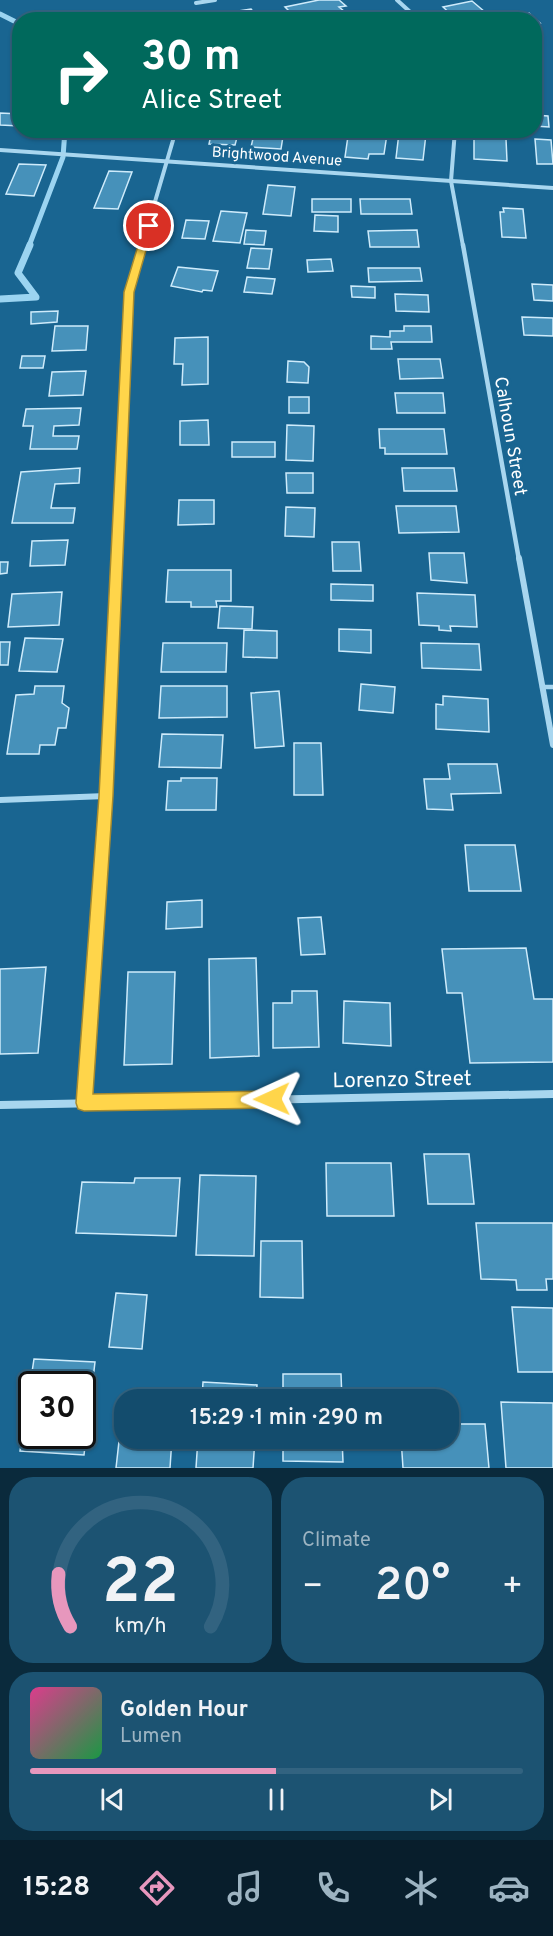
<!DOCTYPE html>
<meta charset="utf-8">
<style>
body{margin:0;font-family:Overpass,sans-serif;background:#1c5372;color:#f1f3f6;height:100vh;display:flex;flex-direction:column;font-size:22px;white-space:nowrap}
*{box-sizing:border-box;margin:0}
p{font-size:20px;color:#9db4c2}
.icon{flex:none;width:33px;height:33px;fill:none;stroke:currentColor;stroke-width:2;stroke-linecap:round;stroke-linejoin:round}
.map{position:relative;height:1468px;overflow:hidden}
.details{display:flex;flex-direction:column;gap:9px;padding:9px;background:#0a2a3c;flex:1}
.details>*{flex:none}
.banner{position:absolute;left:12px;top:12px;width:530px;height:126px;border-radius:24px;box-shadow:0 2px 4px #0004,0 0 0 2px #326380;background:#00695c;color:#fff;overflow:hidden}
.speed{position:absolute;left:18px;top:1371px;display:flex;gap:12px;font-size:30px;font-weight:700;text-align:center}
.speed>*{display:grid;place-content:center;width:78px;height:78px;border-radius:50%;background:#134c6d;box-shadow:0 2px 4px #0004,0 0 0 2px #326380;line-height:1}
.speed .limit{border:3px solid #111;border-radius:9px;background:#fff;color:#111}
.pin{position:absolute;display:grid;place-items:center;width:51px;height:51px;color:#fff;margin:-26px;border:3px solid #fff;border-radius:50%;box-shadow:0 2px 6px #0007}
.me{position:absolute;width:66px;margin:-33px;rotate:269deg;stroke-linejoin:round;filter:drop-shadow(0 0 4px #0008)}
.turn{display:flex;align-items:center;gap:21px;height:126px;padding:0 30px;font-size:27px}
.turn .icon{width:78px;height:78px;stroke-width:2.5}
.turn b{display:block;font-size:42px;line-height:51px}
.big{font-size:45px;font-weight:600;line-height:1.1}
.details .card{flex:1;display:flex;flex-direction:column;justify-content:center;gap:9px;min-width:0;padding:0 21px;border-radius:24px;background:#1c5372}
.details .dial{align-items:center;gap:0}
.dial svg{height:156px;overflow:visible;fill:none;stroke:#326380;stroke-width:7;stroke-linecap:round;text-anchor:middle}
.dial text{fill:#f1f3f6;stroke:none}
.song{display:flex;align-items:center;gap:18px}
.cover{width:72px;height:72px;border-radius:9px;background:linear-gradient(135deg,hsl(330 70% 55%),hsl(140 70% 35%))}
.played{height:6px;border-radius:3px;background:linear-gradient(90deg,#e797bd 50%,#326380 50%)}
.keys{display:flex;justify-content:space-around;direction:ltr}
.heat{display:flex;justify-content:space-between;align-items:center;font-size:33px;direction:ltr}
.details .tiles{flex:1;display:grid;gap:9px;grid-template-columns:1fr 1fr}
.card:last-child{grid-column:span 2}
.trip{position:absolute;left:114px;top:1389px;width:345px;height:60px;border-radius:24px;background:#134c6d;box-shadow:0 2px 4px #0004,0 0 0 2px #326380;font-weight:600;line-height:60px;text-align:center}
.tab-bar{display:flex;height:96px;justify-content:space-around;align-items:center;background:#081e2c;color:#9db4c2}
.tab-bar .icon{width:42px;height:42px}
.tab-bar .selected{color:#e797bd}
.tab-bar b{font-size:27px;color:#f1f3f6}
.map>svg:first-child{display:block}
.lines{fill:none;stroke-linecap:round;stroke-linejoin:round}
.stream-far1{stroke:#9bd4f1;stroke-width:5}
.stream{stroke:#9bd4f1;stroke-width:7}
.building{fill:#4691ba;stroke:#ceebfb;stroke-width:1.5;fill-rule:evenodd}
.lane{stroke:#a8d6ef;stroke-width:4.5}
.street-far3{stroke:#a8d6ef;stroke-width:4}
.street-far2{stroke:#a8d6ef;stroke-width:4.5}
.street-far1{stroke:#a8d6ef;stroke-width:6}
.street{stroke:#a8d6ef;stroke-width:8}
.route{fill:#ffd54a;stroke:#a68a30;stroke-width:1.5}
.labels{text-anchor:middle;stroke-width:6;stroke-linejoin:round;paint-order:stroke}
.far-street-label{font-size:15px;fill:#fff;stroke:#196591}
.street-label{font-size:18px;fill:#fff;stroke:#196591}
.near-street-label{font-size:21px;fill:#fff;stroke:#196591}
</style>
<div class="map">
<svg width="553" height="1468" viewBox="0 0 553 1468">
<rect width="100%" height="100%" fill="#196591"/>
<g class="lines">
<g class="stream-far1">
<polyline points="0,14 20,24"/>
<polyline points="29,246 63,157 65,130"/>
</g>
<polyline class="stream" points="0,299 36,297 18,273 30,245"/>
</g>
<g class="building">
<polygon points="319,0 339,0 346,6 339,7 345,12 313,20 298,20 285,7"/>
<polygon points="472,1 485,12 455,18 443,7"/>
<polygon points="251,9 260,20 232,19 236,19 231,12"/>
<polygon points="529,13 540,23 534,24 534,20 516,20 512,16"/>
<polygon points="0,113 20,114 20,126 0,125"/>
<polygon points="534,115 548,116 549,127 534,126"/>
<polygon points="120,130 147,130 146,135 119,133"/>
<polygon points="212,130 239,130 235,145 209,144"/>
<polygon points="255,130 284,130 281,149 251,147"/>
<polygon points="406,130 419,130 419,134 426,134 423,160 396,158 399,133 405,133"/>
<polygon points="370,133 387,134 384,154 369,154 368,159 345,157 348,136 369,137"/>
<polygon points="474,137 506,139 507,161 474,159"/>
<polygon points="535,139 551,140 553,164 537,164"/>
<polygon points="19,164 46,165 34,196 6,194"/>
<polygon points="109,171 132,172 118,209 94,208"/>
<polygon points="268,185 295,187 291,216 263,214"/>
<rect x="312" y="199" width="39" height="13"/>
<polygon points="360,199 410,199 412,214 361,214"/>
<polygon points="503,208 523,209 526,238 502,237 500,212 504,212"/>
<polygon points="221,211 247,213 240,243 213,241"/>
<polygon points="315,215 338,216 338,232 314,231"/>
<polygon points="186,220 209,221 205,239 182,238"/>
<polygon points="246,230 266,231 264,245 244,244"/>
<polygon points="417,230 419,247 370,247 368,231"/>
<polygon points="251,248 272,249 269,269 247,268"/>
<polygon points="331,259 333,271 308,272 307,260"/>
<polygon points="178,267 218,271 212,291 203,290 202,292 171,286"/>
<polygon points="368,268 420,268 422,281 369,282"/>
<polygon points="247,277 275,279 272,294 244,292"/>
<polygon points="532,284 553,285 553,301 534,300"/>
<polygon points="351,286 375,287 375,298 352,297"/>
<polygon points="395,294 428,295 429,312 396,311"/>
<polygon points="58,311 57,322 31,324 31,312"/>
<polygon points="522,317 553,318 553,336 524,335"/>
<polygon points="55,326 88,326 86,350 52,351"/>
<polygon points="404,326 431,326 432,342 391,342 392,349 371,349 371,336 390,337 390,331 404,331"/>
<polygon points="208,337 208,384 182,385 183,364 174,364 175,338"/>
<polygon points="22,356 45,356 43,368 20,368"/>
<polygon points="398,359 440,359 443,378 400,379"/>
<polygon points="288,361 304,362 309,367 308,383 287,382"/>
<polygon points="86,371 83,395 49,396 52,372"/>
<polygon points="395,393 443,393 445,413 397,413"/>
<rect x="289" y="397" width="20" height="16"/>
<polygon points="81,408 79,425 54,426 53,436 79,436 77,449 30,449 33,426 23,426 26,409"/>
<polygon points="208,420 209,445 180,445 180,421"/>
<polygon points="287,425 314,426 313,461 286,460"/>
<polygon points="379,429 444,429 447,454 385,454 385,448 380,448"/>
<rect x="232" y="442" width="43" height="15"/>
<polygon points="80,468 79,483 55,484 51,508 75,508 73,523 12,523 21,472"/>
<polygon points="402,468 454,468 457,491 404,491"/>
<polygon points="286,473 313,473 313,493 287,493"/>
<polygon points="179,500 214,500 214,524 178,525"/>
<polygon points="396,506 456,506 459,532 399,533"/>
<polygon points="286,507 315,508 314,537 285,536"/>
<polygon points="68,540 65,565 30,566 32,541"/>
<polygon points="332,542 359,542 361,571 333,571"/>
<polygon points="429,553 464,553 467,583 431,580"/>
<polygon points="0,562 8,562 7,573 0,574"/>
<polygon points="168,570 231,570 231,601 216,601 217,607 191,607 191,602 166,602"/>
<polygon points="331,584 373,585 373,601 331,600"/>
<polygon points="62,592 59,625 8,627 12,594"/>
<polygon points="417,593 475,595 477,627 450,626 451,631 439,630 439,626 419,625"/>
<polygon points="220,606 253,607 252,629 218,628"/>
<polygon points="339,629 371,630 371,653 339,651"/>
<polygon points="244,630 277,631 277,658 243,657"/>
<polygon points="25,638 63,639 57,672 19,671"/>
<polygon points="0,642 10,642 8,665 0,665"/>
<polygon points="163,643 227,643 226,672 161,672"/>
<polygon points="421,643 479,644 481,670 422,668"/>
<polygon points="361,684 395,687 393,713 359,710"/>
<polygon points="35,686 64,686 62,703 69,708 66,728 58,728 55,745 40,745 39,754 7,754 16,695 34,694"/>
<polygon points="161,686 227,686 227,717 159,718"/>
<polygon points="279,691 284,746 255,748 251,693"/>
<polygon points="443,696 488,699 489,732 436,729 436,704 443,705"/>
<polygon points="162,734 223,735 221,768 159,767"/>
<polygon points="294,743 321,743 323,795 294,795"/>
<polygon points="448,764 497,764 501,793 451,794 453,810 427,809 424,779 450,779"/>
<polygon points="181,778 217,778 216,810 166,810 168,781 181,781"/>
<polygon points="465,845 515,845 521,891 469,891"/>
<polygon points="202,900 202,927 166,929 167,902"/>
<polygon points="321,917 325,954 301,955 298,918"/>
<polygon points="526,948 534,999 553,999 553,1062 470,1063 462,993 447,993 442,949"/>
<polygon points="256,958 259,1056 210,1058 209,959"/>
<polygon points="46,967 38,1053 0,1054 0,969"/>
<polygon points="128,972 175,972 172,1064 124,1065"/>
<polygon points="292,991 317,991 319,1047 273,1048 273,1003 292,1003"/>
<polygon points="344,1001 390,1003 391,1046 343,1043"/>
<polygon points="424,1154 469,1154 474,1204 428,1204"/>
<polygon points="326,1163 391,1163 394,1216 327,1216"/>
<polygon points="200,1175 256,1176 254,1256 196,1255"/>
<polygon points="135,1178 180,1178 176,1236 76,1233 82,1182 134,1183"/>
<polygon points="476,1223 553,1223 553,1279 546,1279 547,1290 517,1290 516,1280 481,1279"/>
<polygon points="261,1241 302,1241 303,1298 260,1297"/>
<polygon points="116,1293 147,1295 142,1349 109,1347"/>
<polygon points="512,1307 553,1308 553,1372 518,1372"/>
<path d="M34 1359 95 1362 84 1455 20 1451ZM32 1384H82V1436H32Z"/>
<polygon points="283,1374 341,1374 342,1400 283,1400"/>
<polygon points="203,1382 257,1385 256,1400 202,1400"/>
<polygon points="124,1397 164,1400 124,1400 124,1438 172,1438 170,1468 116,1468"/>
<polygon points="501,1402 553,1403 553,1468 506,1468"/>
<polygon points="448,1424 485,1424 489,1468 403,1468 401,1438 448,1438"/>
<polygon points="198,1438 255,1438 253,1468 196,1468"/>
<polygon points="283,1438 342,1438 343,1462 283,1461"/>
</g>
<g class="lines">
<polyline class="lane" points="542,687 553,687"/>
<g class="street-far3">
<polyline points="397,0 419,20"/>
<polyline points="196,3 215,0"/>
<polyline points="455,130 451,181 463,246"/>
<polyline points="0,150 553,188"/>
<polyline points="142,246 176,130"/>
</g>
<g class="street-far2">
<polyline points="463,245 519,560"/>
<polyline points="117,560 129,293 143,245"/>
</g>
<g class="street-far1">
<polyline points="519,558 553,745"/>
<polyline points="0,800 106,796"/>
<polyline points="94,959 106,796 117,558"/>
</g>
<g class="street">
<polyline points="84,1103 94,958"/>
<polyline points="0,1105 553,1094"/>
</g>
</g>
<polygon class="route" points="149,223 153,226 134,292 113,796 93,1094 272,1091 278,1093 280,1099 278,1105 272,1108 84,1111 78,1109 76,1103 99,796 124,292 144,226"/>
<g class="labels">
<g class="far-street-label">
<text transform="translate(277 156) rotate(4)" y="5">Brightwood Avenue</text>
</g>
<g class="street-label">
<text transform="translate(511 436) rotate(80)" y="6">Calhoun Street</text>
</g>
<g class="near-street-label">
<text transform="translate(402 1079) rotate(-1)" y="7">Lorenzo Street</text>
</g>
</g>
</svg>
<div class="speed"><div class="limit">30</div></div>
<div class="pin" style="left:149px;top:226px;background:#d93025"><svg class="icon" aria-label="arrive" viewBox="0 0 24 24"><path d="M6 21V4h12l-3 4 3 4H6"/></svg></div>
<svg class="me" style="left:272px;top:1099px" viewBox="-20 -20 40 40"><path d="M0-17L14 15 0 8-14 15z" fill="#ffd54a" stroke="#fff" stroke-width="4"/></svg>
<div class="trip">15:29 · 1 min · 290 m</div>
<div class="banner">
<div class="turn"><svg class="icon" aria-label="right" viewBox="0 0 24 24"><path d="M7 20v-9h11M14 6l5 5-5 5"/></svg><div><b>30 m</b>Alice Street</div></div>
</div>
</div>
<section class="details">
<div class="tiles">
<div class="card dial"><svg viewBox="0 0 100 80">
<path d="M14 69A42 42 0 1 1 86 69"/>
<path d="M14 69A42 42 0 0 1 8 42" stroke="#e797bd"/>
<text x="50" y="56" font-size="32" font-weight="700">22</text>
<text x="50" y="72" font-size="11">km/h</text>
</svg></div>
<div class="card"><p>Climate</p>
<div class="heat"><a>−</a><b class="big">20°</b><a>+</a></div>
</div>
<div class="card">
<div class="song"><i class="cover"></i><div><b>Golden Hour</b><p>Lumen</p></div></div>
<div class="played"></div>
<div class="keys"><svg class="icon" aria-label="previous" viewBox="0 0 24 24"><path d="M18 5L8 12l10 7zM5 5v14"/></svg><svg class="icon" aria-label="pause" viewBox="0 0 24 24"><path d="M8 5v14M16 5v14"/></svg><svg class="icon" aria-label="next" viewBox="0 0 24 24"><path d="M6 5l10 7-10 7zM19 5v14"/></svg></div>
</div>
</div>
</section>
<nav class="tab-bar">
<b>15:28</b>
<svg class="icon selected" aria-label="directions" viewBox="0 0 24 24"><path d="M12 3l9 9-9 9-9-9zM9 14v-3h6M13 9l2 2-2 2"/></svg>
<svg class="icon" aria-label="music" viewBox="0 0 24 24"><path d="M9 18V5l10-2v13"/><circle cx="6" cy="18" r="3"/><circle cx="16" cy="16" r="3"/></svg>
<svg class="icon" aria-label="phone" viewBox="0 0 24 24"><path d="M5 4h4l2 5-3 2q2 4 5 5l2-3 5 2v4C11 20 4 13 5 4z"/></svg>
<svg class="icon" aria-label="climate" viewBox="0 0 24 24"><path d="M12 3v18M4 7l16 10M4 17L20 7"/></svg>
<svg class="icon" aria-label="car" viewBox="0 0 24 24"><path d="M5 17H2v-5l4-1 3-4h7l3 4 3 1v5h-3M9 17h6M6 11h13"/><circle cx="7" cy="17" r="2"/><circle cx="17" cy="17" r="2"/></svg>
</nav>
